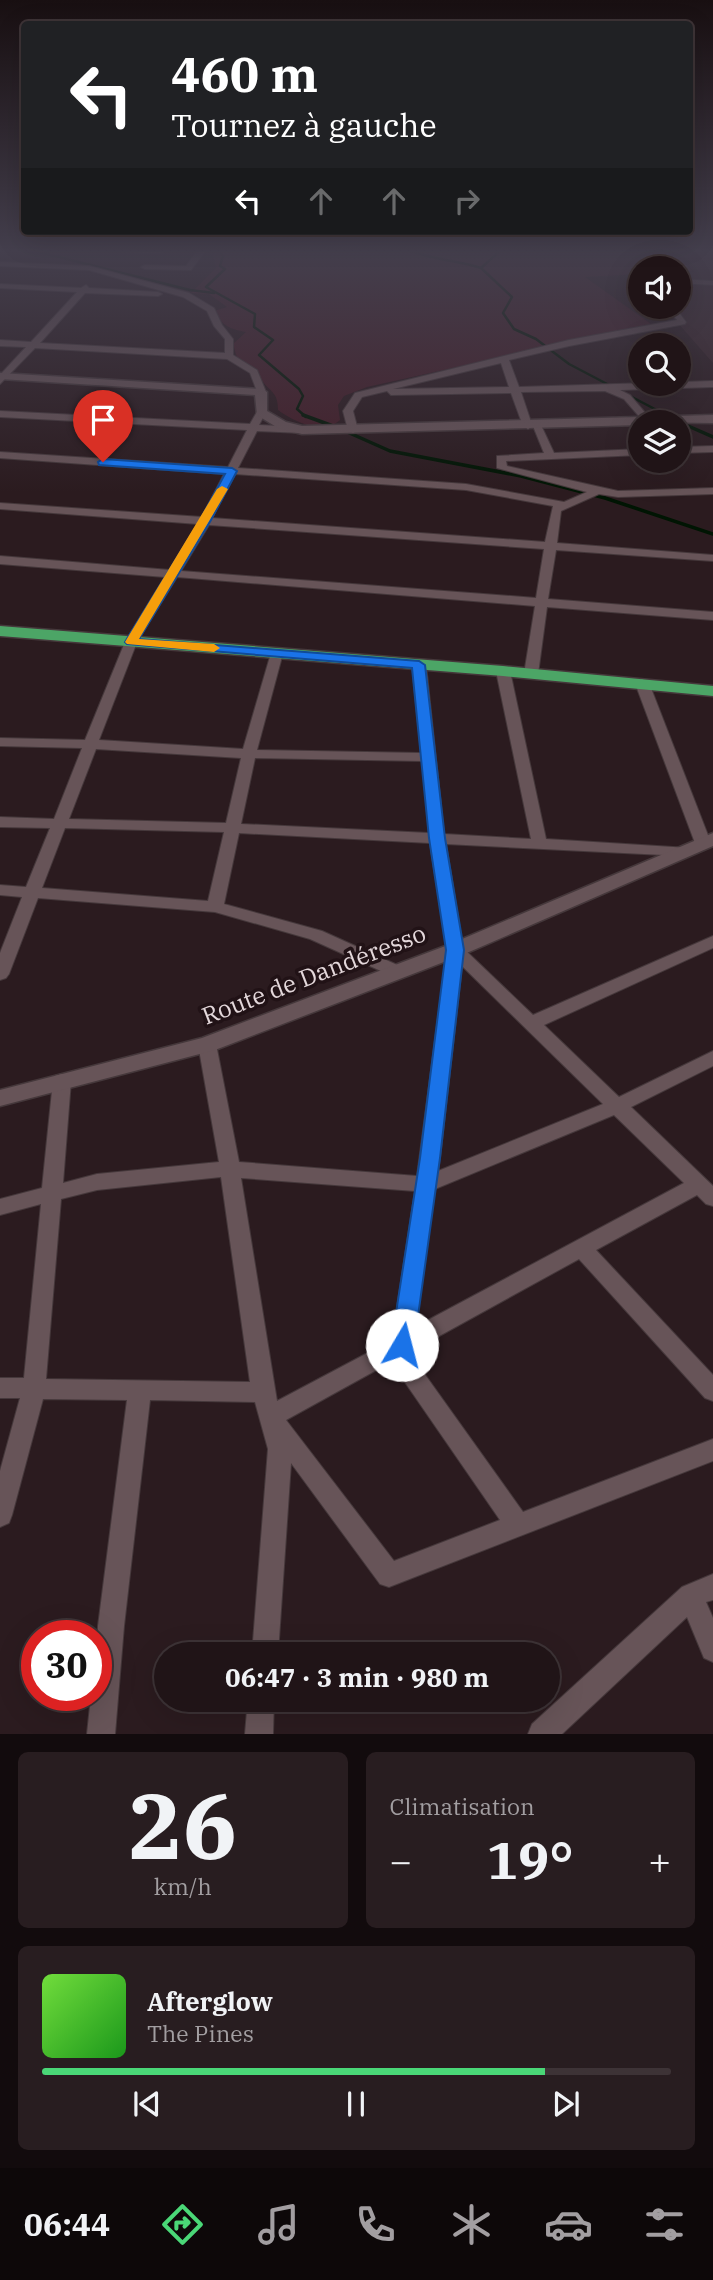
<!DOCTYPE html>
<html lang="fr">
<meta charset="utf-8">
<style>
body{margin:0;font-family:"IBM Plex Serif",serif;background:#281d20;color:#f1f3f6;height:100vh;display:flex;flex-direction:column;font-size:26px;white-space:nowrap}
*{box-sizing:border-box;margin:0}
p{font-size:23px;color:#a29ea1}
.icon{flex:none;width:38px;height:38px;fill:none;stroke:currentColor;stroke-width:2;stroke-linecap:round;stroke-linejoin:round}
.map{position:relative;height:1734px;overflow:hidden}
.drawer{display:flex;flex-direction:column;gap:18px;padding:18px;background:#120b0d;flex:1}
.drawer>*{flex:none}
.guide{position:absolute;left:21px;top:21px;width:672px;height:214px;border-radius:7px;box-shadow:0 7px 28px #0002,0 0 0 2px #3d3336;background:#202124;color:#fff;overflow:hidden}
.tools{position:absolute;left:628px;top:256px;display:grid;gap:14px}
.tools a{display:grid;place-items:center;width:63px;height:63px;border-radius:50%;background:#201417;box-shadow:0 7px 28px #0002,0 0 0 2px #3d3336;font-size:35px}
.speed{position:absolute;left:21px;top:1620px;display:flex;gap:14px;font-size:35px;font-weight:700;text-align:center}
.speed>*{display:grid;place-content:center;width:91px;height:91px;border-radius:50%;background:#201417;box-shadow:0 7px 28px #0002,0 0 0 2px #3d3336;line-height:1}
.speed .limit{border:10px solid #d22;background:#fff;color:#111}
.pin{position:absolute;display:grid;place-items:center;width:60px;height:60px;color:#fff;margin:-72px -30px;border-radius:50% 50% 50% 0;rotate:-45deg;box-shadow:0 0 7px #0007}
.pin .icon{rotate:45deg}
.me{position:absolute;width:77px;margin:-38px;rotate:8deg;stroke-linejoin:round;filter:drop-shadow(0 0 5px #0008)}
.turn{display:flex;align-items:center;gap:24px;height:147px;padding:0 35px;font-size:32px}
.turn .icon{width:91px;height:91px;stroke-width:2.5}
.turn b{display:block;font-size:49px;line-height:60px}
.lanes{display:flex;align-items:center;height:66px;padding:0 35px;background:#0003;justify-content:center;gap:35px;direction:ltr}
.lanes .off{opacity:.35}
.big{font-size:52px;font-weight:700;line-height:1.1}
.drawer .widget{flex:1;display:flex;flex-direction:column;justify-content:center;gap:10px;min-width:0;padding:0 24px;border-radius:10px;background:#281d20}
.drawer .dial{align-items:center;gap:0}
.dial b{font-size:91px;line-height:1}
.song{display:flex;align-items:center;gap:21px}
.cover{width:84px;height:84px;border-radius:10px;background:linear-gradient(135deg,hsl(100 70% 55%),hsl(120 70% 35%))}
.played{height:7px;border-radius:4px;background:linear-gradient(90deg,#4ad777 80%,#3d3336 80%)}
.keys{display:flex;justify-content:space-around;direction:ltr}
.heat{display:flex;justify-content:space-between;align-items:center;font-size:38px;direction:ltr}
.drawer .tiles{flex:1;display:grid;gap:18px;grid-template-columns:1fr 1fr}
.widget:last-child{grid-column:span 2}
.trip{position:absolute;left:154px;top:1642px;width:406px;height:70px;border-radius:35px;background:#201417;box-shadow:0 7px 28px #0002,0 0 0 2px #3d3336;font-weight:700;line-height:70px;text-align:center}
.menu{display:flex;height:112px;justify-content:space-around;align-items:center;background:#0d0809;color:#a29ea1}
.menu .icon{width:49px;height:49px}
.menu .active{color:#4ad777}
.menu b{font-size:32px;color:#f1f3f6}
.map>svg:first-child{display:block}
.built{fill:#3a252a}
.green{fill:#431d27}
.lines{fill:none;stroke-linecap:round;stroke-linejoin:round}
.stream-far1{stroke:#001503;stroke-width:2.5}
.stream{stroke:#001503;stroke-width:3.5}
.minor-casing{stroke:#45383b;stroke-width:2}
.tertiary-casing{stroke:#45383b;stroke-width:3}
.trunk-casing{stroke:#45383b;stroke-width:3}
.minor{fill:#675458;fill-rule:evenodd}
.tertiary{fill:#675458;fill-rule:evenodd}
.trunk{fill:#4ca566;fill-rule:evenodd}
.route{fill:#1a73e8;stroke:#114b97;stroke-width:2}
.slow{fill:#f59e0b}
.labels{text-anchor:middle;stroke-width:7;stroke-linejoin:round;paint-order:stroke}
.street-label{font-size:24px;fill:#e4d8db;stroke:#211216}
</style>
<div class="map">
<svg width="713" height="1734" viewBox="0 0 713 1734">
<rect width="100%" height="100%" fill="#2b1b1f"/>
<polygon class="built" points="713,261 713,363 663,306 679,306 679,274 694,272 685,262"/>
<path class="green" d="M212 250H713V260L683 261 692 271 679 272V268H640V274L585 277 651 324 367 387 344 396 338 405 340 420C322 436 293 421 278 410 278 393 272 393 262 381 254 370 250 365 237 358L233 344 246 332C229 329 223 326 214 311L227 307 209 294 191 293 216 268Z"/>
<g class="lines">
<g class="stream-far1">
<polyline points="31,250 190,290 214,293"/>
<polyline points="219,250 223,256 220,266 225,269 206,287 255,314 254,327 273,340 259,355 299,389 303,396 297,409 306,417"/>
<path d="M409 250C432 260 457 260 481 268"/>
<polyline points="501,250 481,268 512,297 503,313 514,329 536,339 569,364 670,417"/>
</g>
<g class="stream">
<polyline points="303,415 333,426"/>
<polyline points="667,415 672,418"/>
<polyline points="679,422 713,437"/>
<polyline points="345,431 390,451 521,476 605,498 713,534"/>
</g>
<g class="minor-casing">
<g id="minor">
<polygon points="104,250 157,250 162,252 158,254"/>
<polygon points="198,250 206,250 191,270 145,269 141,267 145,265 186,266"/>
<polygon points="0,262 89,266 189,293 214,308 222,325 233,339 233,355 257,370 266,392 258,394 250,373 227,359 35,348 0,384 0,375 26,347 0,346 0,340 31,342 77,292 0,288 0,284 81,288 86,285 89,288 158,292 162,294 158,296 85,293 40,343 225,353 225,339 214,326 207,311 183,297 89,270 0,266"/>
<polygon points="679,279 713,281 713,285 679,283"/>
<path d="M666 306H674L686 322 685 324 569 346 509 360 519 387 713 381V387L620 390 630 395 653 422H644L624 399 605 391 521 392 532 425 540 423 554 453 640 449V455L506 461 507 466 618 491 713 488V494L618 497 599 494 561 511 557 543 713 555V561L556 550 548 599 713 612V620L547 607 538 674 531 678 524 674 535 606 177 577 137 642 99 740 243 749 271 653 277 649 283 653 257 750 421 753 412 665 419 661 426 665 444 834 531 839 496 671 503 667 510 671 546 839 689 848 692 851 684 856 446 844 463 948 533 1015 713 936V948L544 1025 619 1097 713 1051V1066L631 1107 713 1186V1206L706 1204 697 1195 596 1250 713 1375V1401L705 1398 579 1259 412 1351 411 1355 523 1512 713 1439V1461L389 1587 380 1584 291 1463 278 1654H252L268 1449 255 1402 150 1400 124 1626 115 1734H87L91 1696H96L98 1626 127 1400 43 1399 12 1515 9 1523 0 1527V1471L20 1398H0V1378H24L41 1204 0 1215V1199L42 1188 53 1081 55 1076 62 1074 69 1076 71 1081 63 1183 97 1174 219 1162 198 1044 201 1039H213L216 1044 239 1162 417 1176 447 950 430 843 239 833 224 904 322 931 404 968 407 972 404 976H392L310 939 215 912 38 898 9 974 6 978 0 980V953L22 897 0 895V885L26 887 50 828 0 827V817L54 819 82 748 0 746V738L85 740 125 642 165 577 0 564V556L170 570 198 524 0 509V503L202 517 224 474 0 458V452L228 467 247 430 0 417V411L250 424 258 410 261 409 266 412 259 425 302 427 307 430 302 433 257 431 238 468 466 484 564 502 587 492 497 468V456L544 453 533 426 528 429 523 426 511 393 391 395 387 391 362 397 353 411 358 430 353 433 348 430 343 411 355 393 569 340 677 320ZM501 363 509 387 393 389ZM235 474 466 490 553 506 545 542 212 518ZM209 525 544 549 536 598 181 571ZM96 749 241 758 226 823 69 819ZM255 758 422 761 429 833 241 824ZM65 828 224 832 208 901 42 888ZM462 966 603 1104 438 1171 440 1158ZM614 1115 684 1183 415 1327 435 1189ZM221 1177 250 1382 46 1379 61 1199 97 1190ZM241 1178 415 1191 392 1340 277 1401ZM391 1362 500 1520 394 1561 286 1420Z"/>
<polygon points="713,446 713,452 679,453 679,447"/>
<polygon points="642,679 649,683 711,843 708,846 703,848 695,843 635,683"/>
<polygon points="713,1574 713,1600 706,1602 713,1618 713,1662 704,1658 687,1617 562,1734 528,1734 532,1724 682,1587"/>
<polygon points="248,1699 274,1699 273,1734 245,1734"/>
</g>
</g>
<g class="tertiary-casing">
<g id="tertiary">
<polygon points="0,373 261,389 267,392 267,411 286,422 302,426 713,415 713,423 640,422 640,425 302,434 278,428 257,415 255,395 0,379"/>
<polygon points="713,833 713,846 462,955 215,1050 0,1106 0,1090 202,1038 448,945"/>
</g>
</g>
<g class="trunk-casing">
<polygon id="trunk" points="0,626 503,666 713,686 713,696 503,676 0,636"/>
</g>
<use href="#minor" class="minor"/>
<use href="#tertiary" class="tertiary"/>
<use href="#trunk" class="trunk"/>
</g>
<linearGradient id="sky" x2="0" y2="1"><stop stop-color="#180f11"/><stop offset="0.51" stop-color="#443f4d"/><stop offset="1" stop-color="#443f4d" stop-opacity="0"/></linearGradient>
<rect width="713" height="492" fill="url(#sky)"/>
<polygon class="route" points="103,459 232,468 237,471 211,520 139,639 419,661 425,665 445,838 464,950 440,1158 414,1345 410,1352 402,1355 394,1352 391,1345 420,1158 446,950 429,838 412,668 127,644 125,642 200,520 225,474 99,465 98,462"/>
<polygon class="slow" points="222,486 228,489 139,639 214,644 220,648 214,652 127,644 125,642 217,489"/>
<g class="labels">
<g class="street-label">
<text transform="translate(314 975) rotate(-21)" y="8">Route de Dandéresso</text>
</g>
</g>
</svg>
<div class="tools">
<a><svg class="icon" aria-label="sound" viewBox="0 0 24 24"><path d="M4 9h4l5-4v14l-5-4H4zM17 9q2 3 0 6"/></svg></a>
<a><svg class="icon" aria-label="search" viewBox="0 0 24 24"><circle cx="10" cy="10" r="6"/><path d="M15 15l6 6"/></svg></a>
<a><svg class="icon" aria-label="layers" viewBox="0 0 24 24"><path d="M12 4l9 5-9 5-9-5zM3 14l9 5 9-5"/></svg></a>
</div>
<div class="speed"><div class="limit">30</div></div>
<div class="pin" style="left:103px;top:462px;background:#d93025"><svg class="icon" aria-label="arrive" viewBox="0 0 24 24"><path d="M6 21V4h12l-3 4 3 4H6"/></svg></div>
<svg class="me" style="left:402px;top:1345px" viewBox="-20 -20 40 40"><circle r="19" fill="#fff"/><path d="M0-13L10 11 0 6-10 11z" fill="#1a73e8"/></svg>
<div class="trip">06:47 · 3 min · 980 m</div>
<div class="guide">
<div class="turn"><svg class="icon" aria-label="left" viewBox="0 0 24 24"><path d="M17 20v-9H6M10 6l-5 5 5 5"/></svg><div><b>460 m</b>Tournez à gauche</div></div>
<div class="lanes"><svg class="icon" aria-label="left" viewBox="0 0 24 24"><path d="M17 20v-9H6M10 6l-5 5 5 5"/></svg><svg class="icon off" aria-label="ahead" viewBox="0 0 24 24"><path d="M12 20V5M6 11l6-6 6 6"/></svg><svg class="icon off" aria-label="ahead" viewBox="0 0 24 24"><path d="M12 20V5M6 11l6-6 6 6"/></svg><svg class="icon off" aria-label="right" viewBox="0 0 24 24"><path d="M7 20v-9h11M14 6l5 5-5 5"/></svg></div>
</div>
</div>
<section class="drawer">
<div class="tiles">
<div class="widget dial"><b>26</b><p>km/h</p></div>
<div class="widget"><p>Climatisation</p>
<div class="heat"><a>−</a><b class="big">19°</b><a>+</a></div>
</div>
<div class="widget">
<div class="song"><i class="cover"></i><div><b>Afterglow</b><p>The Pines</p></div></div>
<div class="played"></div>
<div class="keys"><svg class="icon" aria-label="previous" viewBox="0 0 24 24"><path d="M18 5L8 12l10 7zM5 5v14"/></svg><svg class="icon" aria-label="pause" viewBox="0 0 24 24"><path d="M8 5v14M16 5v14"/></svg><svg class="icon" aria-label="next" viewBox="0 0 24 24"><path d="M6 5l10 7-10 7zM19 5v14"/></svg></div>
</div>
</div>
</section>
<nav class="menu">
<b>06:44</b>
<svg class="icon active" aria-label="directions" viewBox="0 0 24 24"><path d="M12 3l9 9-9 9-9-9zM9 14v-3h6M13 9l2 2-2 2"/></svg>
<svg class="icon" aria-label="music" viewBox="0 0 24 24"><path d="M9 18V5l10-2v13"/><circle cx="6" cy="18" r="3"/><circle cx="16" cy="16" r="3"/></svg>
<svg class="icon" aria-label="phone" viewBox="0 0 24 24"><path d="M5 4h4l2 5-3 2q2 4 5 5l2-3 5 2v4C11 20 4 13 5 4z"/></svg>
<svg class="icon" aria-label="climate" viewBox="0 0 24 24"><path d="M12 3v18M4 7l16 10M4 17L20 7"/></svg>
<svg class="icon" aria-label="car" viewBox="0 0 24 24"><path d="M5 17H2v-5l4-1 3-4h7l3 4 3 1v5h-3M9 17h6M6 11h13"/><circle cx="7" cy="17" r="2"/><circle cx="17" cy="17" r="2"/></svg>
<svg class="icon" aria-label="filters" viewBox="0 0 24 24"><path d="M4 7h16M4 17h16"/><circle cx="9" cy="7" r="2"/><circle cx="15" cy="17" r="2"/></svg>
</nav>
